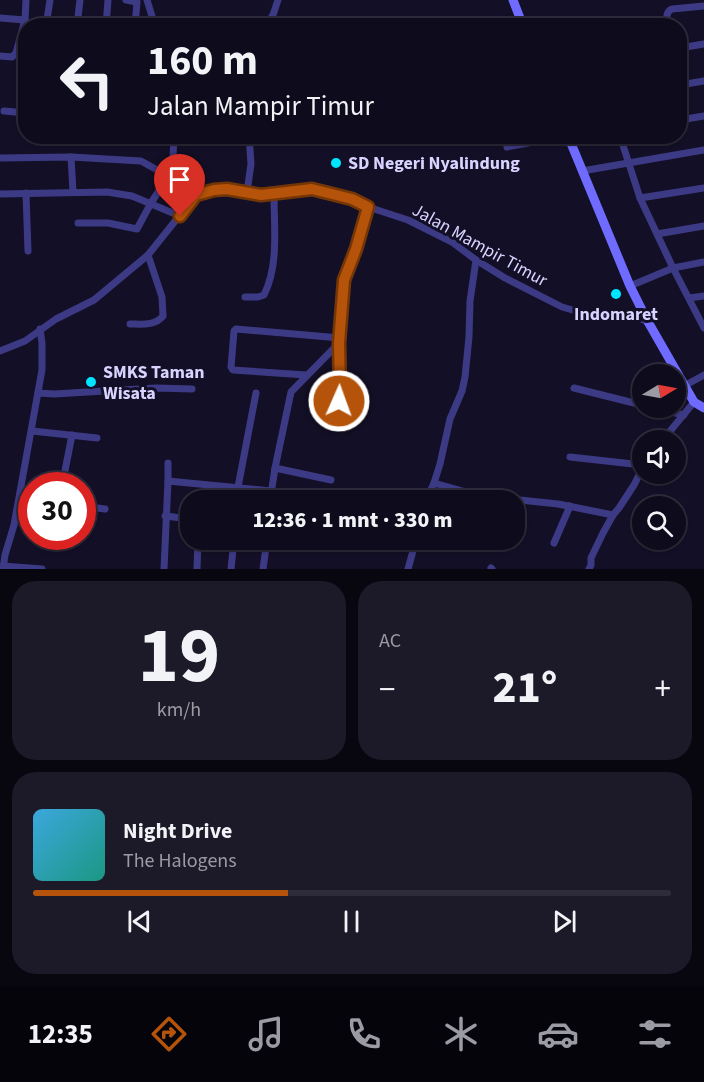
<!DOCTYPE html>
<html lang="id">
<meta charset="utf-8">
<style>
body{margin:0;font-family:"Source Sans 3",sans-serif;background:#1c1929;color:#f1f3f6;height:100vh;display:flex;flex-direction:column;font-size:22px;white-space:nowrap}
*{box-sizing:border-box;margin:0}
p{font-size:20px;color:#9b9ba3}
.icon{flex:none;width:33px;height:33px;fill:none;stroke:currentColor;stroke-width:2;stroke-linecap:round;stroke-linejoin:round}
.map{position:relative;height:569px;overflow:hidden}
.drawer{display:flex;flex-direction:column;gap:12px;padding:12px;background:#08060f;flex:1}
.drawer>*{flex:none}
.banner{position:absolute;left:18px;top:18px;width:669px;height:126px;border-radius:24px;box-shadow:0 2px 4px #0004,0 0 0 2px #2e2b3b;background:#0e0b1c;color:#f1f3f6;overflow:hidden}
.needle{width:39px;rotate:80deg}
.controls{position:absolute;left:632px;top:364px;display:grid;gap:12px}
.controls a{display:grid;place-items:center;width:54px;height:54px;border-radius:50%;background:#0e0b1c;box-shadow:0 2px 4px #0004,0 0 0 2px #2e2b3b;font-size:30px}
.speed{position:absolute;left:18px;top:472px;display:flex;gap:12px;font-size:30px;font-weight:700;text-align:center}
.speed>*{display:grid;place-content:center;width:78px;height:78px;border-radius:50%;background:#0e0b1c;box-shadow:0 2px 4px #0004,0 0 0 2px #2e2b3b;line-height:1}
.speed .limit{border:9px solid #d22;background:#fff;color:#111}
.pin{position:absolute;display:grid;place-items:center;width:51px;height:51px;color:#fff;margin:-62px -26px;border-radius:50% 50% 50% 0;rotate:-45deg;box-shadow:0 0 6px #0007}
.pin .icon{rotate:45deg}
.me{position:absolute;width:66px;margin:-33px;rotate:2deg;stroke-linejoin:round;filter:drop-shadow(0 0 4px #0008)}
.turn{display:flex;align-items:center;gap:21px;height:126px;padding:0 30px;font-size:27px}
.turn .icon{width:78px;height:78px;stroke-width:2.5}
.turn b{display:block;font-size:42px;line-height:51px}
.big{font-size:45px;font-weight:800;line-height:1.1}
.drawer .card{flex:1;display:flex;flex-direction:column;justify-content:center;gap:9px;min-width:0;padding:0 21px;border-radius:24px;background:#1c1929}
.drawer .dial{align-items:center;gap:0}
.dial b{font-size:78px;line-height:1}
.song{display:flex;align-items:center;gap:18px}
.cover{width:72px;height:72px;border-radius:9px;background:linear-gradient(135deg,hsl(200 70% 55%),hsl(170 70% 35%))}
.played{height:6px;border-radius:3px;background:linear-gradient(90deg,#b45309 40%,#2e2b3b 40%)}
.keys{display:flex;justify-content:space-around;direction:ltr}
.heat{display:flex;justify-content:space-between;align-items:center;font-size:33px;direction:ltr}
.drawer .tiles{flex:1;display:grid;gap:12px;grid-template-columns:1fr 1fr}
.card:last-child{grid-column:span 2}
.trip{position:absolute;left:180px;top:490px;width:345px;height:60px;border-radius:24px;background:#0e0b1c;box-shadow:0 2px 4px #0004,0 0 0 2px #2e2b3b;font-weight:800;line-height:60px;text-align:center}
.tabs{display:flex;height:96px;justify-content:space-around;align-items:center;background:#06040b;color:#9b9ba3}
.tabs .icon{width:42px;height:42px}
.tabs .active{color:#b45309}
.tabs b{font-size:27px;color:#f1f3f6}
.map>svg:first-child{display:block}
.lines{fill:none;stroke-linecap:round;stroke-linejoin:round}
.street{stroke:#3d3a85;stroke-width:7}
.secondary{stroke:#6f6bff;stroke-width:9}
.route-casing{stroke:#753606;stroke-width:15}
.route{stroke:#b45309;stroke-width:10}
.poi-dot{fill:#00e5ff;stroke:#130f26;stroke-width:2}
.labels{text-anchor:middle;stroke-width:6;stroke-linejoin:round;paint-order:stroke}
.poi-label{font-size:18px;font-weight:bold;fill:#d9d4ff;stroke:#130f26;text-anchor:start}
.street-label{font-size:18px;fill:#d9d4ff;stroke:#130f26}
</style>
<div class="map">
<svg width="704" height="569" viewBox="0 0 704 569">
<rect width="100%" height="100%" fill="#130f26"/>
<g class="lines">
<g class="street">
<polyline points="126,0 137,2 135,26"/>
<polyline points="147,0 155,26"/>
<polyline points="0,18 25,20"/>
<polyline points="46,26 50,0"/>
<polyline points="77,26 80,0"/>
<polyline points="106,26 108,0"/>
<polyline points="266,26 273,15 278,0"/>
<path d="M667 26C667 19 665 12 672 9L704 6"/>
<polyline points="680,48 704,44"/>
<polyline points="0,56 12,57 16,53 25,20 26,0"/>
<polyline points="680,85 704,81"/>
<polyline points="4,111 26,113"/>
<polyline points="680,120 704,116"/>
<polyline points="174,136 172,179 174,183 196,195"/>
<polyline points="620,136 640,198 673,268 704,328"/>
<polyline points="507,147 566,136"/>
<polyline points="71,157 73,192"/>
<polyline points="0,158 71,157 141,161 159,171 163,176 164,183 151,203 137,229 108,223 78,223"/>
<polyline points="582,171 704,150"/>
<polyline points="247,192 251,164 249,136"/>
<polyline points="26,193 28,251"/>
<polyline points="0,194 107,192 132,196 180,216"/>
<polyline points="640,198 704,188"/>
<polyline points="657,234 704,226"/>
<polyline points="630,286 673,268 704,262"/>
<path d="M245 297H258L264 295C279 265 274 227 274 195"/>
<polyline points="689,298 704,296"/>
<path d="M130 324C142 324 155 326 163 316L162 297 148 255"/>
<polyline points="0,351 25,341 56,319 94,300 148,255 196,195 215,190 227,189 261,196 312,189 352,199 368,207 408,220 452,242 476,260 505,278 562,307 590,315 647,320"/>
<polyline points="306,375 233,370 231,367 234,331 236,329 340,338"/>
<polyline points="684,386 704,375"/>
<polyline points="574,388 642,405"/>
<polyline points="38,393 54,394 156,388 192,389"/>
<polyline points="654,408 684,415"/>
<path d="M314 411C329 412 337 409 340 394L339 343 344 280 356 249 368 207"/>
<polyline points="32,431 97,438"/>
<polyline points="662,441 694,402"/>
<polyline points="570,457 642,465"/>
<polyline points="275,468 331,480"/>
<polyline points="168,481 168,463"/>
<polyline points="434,483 466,492 501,498 558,504 613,515"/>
<polyline points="62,486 72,435"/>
<polyline points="20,495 32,497"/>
<polyline points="237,501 238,487 256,393"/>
<polyline points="270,501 275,468 291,392 339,343"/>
<polyline points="426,501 434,483 440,464 450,419 462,391 465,377 469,337 470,301 476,260"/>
<polyline points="82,506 105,509"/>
<polyline points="165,516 190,519"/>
<polyline points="554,543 570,506"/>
<polyline points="3,566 42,569"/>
<polyline points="491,568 492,569"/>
<polyline points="3,569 5,555 14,525 42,370 42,343 40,329"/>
<polyline points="164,569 168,481 271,491"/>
<polyline points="197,569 198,540"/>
<polyline points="231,569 234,540"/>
<polyline points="263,569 267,540"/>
<polyline points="408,569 416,540"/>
<polyline points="589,569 591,565 591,558 603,533 613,515 619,508 634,485 642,469"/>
</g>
<g class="secondary">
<polyline points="513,0 523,26"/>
<polyline points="568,136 630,286 647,320 694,402 704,408"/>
</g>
</g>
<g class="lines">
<g class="route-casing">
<polyline id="route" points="180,216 196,195 214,190 227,189 261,195 312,189 352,199 368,207 356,249 344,280 339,343 340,394 339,401"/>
</g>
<use href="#route" class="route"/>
</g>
<g class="poi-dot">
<circle cx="336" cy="163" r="6"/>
<circle cx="616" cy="294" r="6"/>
<circle cx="91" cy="382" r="6"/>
</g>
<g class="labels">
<g class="poi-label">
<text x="348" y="169">SD Negeri Nyalindung</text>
<text x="616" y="320" text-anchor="middle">Indomaret</text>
<text x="103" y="378">SMKS Taman<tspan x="103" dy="21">Wisata</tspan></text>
</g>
<g class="street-label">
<text transform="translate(480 245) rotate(29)" y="6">Jalan Mampir Timur</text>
</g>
</g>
</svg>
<div class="controls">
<a><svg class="needle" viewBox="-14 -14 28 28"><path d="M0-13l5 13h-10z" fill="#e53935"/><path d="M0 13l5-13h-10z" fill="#9b9ba3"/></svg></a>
<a><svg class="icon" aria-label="sound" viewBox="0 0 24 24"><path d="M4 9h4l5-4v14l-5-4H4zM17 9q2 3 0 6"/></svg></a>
<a><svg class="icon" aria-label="search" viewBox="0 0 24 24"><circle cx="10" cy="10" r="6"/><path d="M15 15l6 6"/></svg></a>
</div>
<div class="speed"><div class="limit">30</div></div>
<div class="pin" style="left:180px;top:216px;background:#d93025"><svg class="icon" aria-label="arrive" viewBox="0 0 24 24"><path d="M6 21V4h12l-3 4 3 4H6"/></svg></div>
<svg class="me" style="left:339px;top:401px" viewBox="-20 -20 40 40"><circle r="17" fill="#b45309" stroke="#fff" stroke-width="3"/><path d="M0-11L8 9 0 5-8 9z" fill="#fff"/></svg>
<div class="trip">12:36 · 1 mnt · 330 m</div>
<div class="banner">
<div class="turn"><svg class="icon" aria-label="left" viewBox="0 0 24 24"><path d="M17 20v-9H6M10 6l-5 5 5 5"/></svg><div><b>160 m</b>Jalan Mampir Timur</div></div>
</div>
</div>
<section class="drawer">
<div class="tiles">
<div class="card dial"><b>19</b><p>km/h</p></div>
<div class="card"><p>AC</p>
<div class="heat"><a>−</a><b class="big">21°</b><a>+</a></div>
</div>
<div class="card">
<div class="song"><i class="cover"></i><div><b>Night Drive</b><p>The Halogens</p></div></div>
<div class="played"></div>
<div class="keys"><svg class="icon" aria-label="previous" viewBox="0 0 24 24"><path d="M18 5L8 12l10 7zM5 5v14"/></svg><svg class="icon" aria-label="pause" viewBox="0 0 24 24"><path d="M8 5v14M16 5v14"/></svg><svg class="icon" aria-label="next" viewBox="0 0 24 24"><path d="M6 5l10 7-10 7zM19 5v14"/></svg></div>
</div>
</div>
</section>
<nav class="tabs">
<b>12:35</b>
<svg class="icon active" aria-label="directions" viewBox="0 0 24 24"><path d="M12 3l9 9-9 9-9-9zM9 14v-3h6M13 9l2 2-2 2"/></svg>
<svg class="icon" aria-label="music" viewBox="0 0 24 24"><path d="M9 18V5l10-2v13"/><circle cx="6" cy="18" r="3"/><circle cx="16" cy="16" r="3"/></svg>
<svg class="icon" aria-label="phone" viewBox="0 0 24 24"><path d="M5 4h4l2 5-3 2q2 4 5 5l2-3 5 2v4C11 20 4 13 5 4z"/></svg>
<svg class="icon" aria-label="climate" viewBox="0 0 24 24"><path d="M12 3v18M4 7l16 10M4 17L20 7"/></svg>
<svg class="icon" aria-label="car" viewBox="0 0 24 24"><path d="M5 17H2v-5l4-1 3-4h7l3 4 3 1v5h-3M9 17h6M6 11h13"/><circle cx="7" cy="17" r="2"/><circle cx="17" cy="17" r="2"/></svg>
<svg class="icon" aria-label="filters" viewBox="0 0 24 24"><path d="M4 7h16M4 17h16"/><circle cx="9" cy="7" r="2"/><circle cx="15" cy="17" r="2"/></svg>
</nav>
